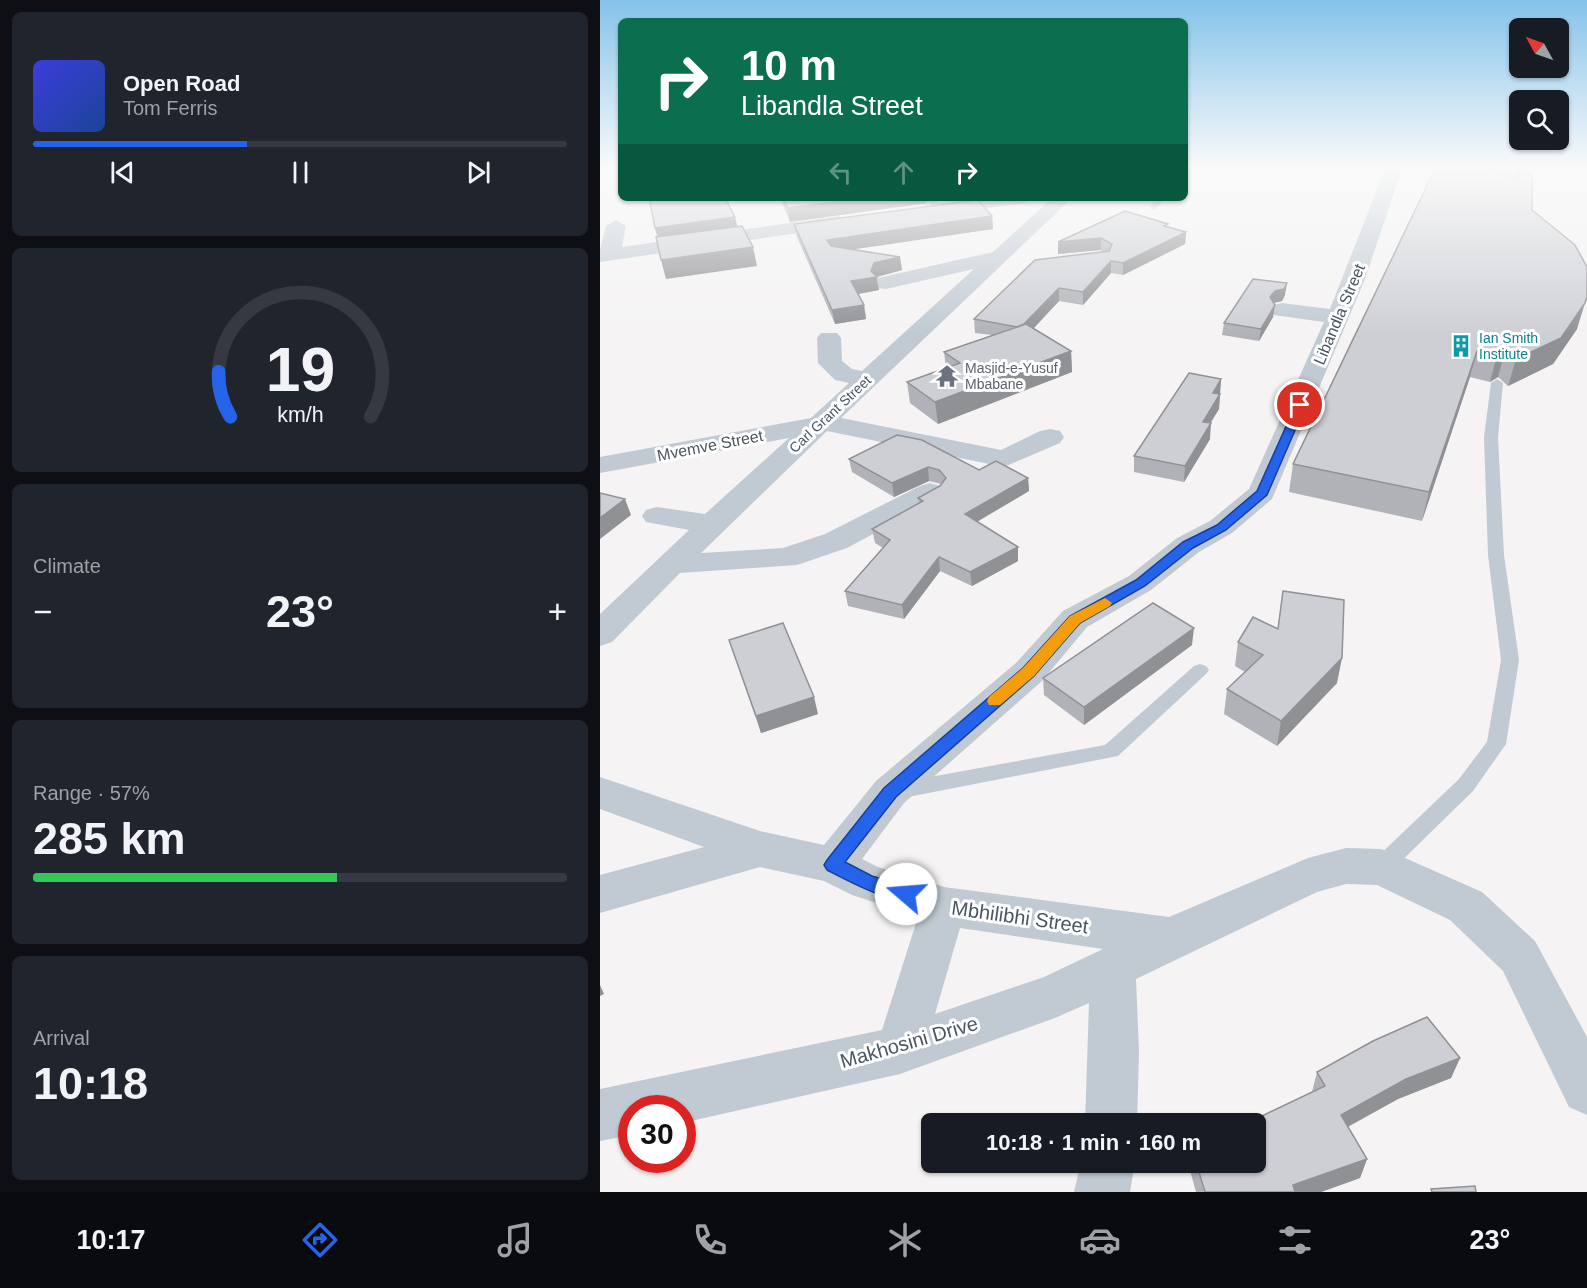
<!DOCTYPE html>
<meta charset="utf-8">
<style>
body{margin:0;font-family:Arial,sans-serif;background:#20242c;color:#f1f3f6;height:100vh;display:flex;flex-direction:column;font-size:22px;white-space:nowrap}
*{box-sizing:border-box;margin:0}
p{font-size:20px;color:#9ea1a6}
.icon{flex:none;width:33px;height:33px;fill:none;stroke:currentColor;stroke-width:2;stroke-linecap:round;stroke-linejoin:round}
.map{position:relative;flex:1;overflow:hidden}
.panel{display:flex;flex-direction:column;gap:12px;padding:12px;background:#0d0f14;width:600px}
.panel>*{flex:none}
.hud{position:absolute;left:18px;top:18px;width:570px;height:183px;border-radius:9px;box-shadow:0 2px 4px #0004;background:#0b6e4f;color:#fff;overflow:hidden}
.needle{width:39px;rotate:310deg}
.buttons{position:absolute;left:909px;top:18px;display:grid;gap:12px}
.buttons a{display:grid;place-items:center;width:60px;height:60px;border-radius:9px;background:#171b24;box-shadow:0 2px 4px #0004;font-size:30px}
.speed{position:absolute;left:18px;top:1095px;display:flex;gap:12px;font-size:30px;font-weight:700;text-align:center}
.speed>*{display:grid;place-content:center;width:78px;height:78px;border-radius:50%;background:#171b24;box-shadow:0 2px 4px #0004;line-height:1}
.speed .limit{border:9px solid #d22;background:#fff;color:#111}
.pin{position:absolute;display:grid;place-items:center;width:51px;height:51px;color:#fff;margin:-26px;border:3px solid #fff;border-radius:50%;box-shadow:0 2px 6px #0007}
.me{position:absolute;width:66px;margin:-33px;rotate:288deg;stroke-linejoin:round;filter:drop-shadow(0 0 4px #0008)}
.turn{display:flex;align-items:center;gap:21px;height:126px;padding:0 24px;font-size:27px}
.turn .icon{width:78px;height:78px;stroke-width:2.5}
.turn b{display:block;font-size:42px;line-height:51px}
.lanes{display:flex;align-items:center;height:57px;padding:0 24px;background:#0003;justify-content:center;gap:30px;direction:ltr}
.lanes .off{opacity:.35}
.big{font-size:45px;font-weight:800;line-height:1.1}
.panel .tile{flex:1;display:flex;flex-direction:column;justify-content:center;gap:9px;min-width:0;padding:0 21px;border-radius:9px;background:#20242c}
.panel .dial{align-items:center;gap:0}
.dial svg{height:156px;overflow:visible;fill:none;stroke:#363941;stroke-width:7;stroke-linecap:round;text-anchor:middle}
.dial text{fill:#f1f3f6;stroke:none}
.song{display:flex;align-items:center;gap:18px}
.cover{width:72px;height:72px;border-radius:9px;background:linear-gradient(135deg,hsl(240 70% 55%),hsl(220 70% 35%))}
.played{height:6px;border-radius:3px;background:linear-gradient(90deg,#2563eb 40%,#363941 40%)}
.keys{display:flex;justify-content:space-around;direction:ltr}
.heat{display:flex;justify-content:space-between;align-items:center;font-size:33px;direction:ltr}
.charge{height:9px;border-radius:4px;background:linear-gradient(90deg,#34c759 57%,#363941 0)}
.trip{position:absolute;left:321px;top:1113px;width:345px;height:60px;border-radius:9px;background:#171b24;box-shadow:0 2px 4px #0004;font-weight:800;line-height:60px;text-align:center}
.dock{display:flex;height:96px;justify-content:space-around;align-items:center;background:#090b0e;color:#9ea1a6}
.dock .icon{width:42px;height:42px}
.dock .selected{color:#2563eb}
.dock b{font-size:27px;color:#f1f3f6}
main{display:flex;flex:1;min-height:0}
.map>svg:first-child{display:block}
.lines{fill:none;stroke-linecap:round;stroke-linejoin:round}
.service{fill:#c1cad2;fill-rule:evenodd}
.minor{fill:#c1cad2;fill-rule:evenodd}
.wall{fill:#b0b2b7}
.shaded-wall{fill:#909195}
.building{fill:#cdcfd5;stroke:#909195;stroke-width:1.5}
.route{fill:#2563eb;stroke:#184099;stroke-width:1.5}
.slow{fill:#f59e0b}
.labels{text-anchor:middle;stroke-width:6;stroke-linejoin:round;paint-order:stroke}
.far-culture-label{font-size:14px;fill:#0d838f;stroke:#fff;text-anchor:start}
.far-worship-label{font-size:14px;fill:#5b616d;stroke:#fff;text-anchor:start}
.far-street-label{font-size:14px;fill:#4a5661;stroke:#fff}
.street-label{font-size:16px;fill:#4a5661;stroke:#fff}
.near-street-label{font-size:20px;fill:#4a5661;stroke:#fff}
</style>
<main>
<section class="panel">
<div class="tile">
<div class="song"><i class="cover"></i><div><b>Open Road</b><p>Tom Ferris</p></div></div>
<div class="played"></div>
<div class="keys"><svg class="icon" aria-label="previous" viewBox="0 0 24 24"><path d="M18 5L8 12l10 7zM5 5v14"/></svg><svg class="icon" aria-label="pause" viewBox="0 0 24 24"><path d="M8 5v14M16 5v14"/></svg><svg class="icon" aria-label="next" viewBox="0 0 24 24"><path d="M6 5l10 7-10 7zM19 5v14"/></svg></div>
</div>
<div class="tile dial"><svg viewBox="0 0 100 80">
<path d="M14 69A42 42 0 1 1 86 69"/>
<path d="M14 69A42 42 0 0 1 8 46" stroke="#2563eb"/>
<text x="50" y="56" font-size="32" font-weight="700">19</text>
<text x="50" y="72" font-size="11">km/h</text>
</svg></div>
<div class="tile"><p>Climate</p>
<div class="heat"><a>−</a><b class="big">23°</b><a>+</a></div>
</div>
<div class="tile"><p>Range · 57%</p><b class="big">285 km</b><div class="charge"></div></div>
<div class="tile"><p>Arrival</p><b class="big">10:18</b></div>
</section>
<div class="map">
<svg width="987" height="1192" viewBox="0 0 987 1192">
<rect width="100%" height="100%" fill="#f5f3f3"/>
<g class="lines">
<g class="service">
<polygon points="917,169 925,169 912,196 906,196 910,179"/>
<polygon points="326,198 336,198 341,211 335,211"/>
<polygon points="555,198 565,198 555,210 550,207"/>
<polygon points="897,379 903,383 898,437 904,555 919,660 906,744 873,791 789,873 781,876 773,873 770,867 773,861 859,779 887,742 901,660 888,555 884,437 891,383"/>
<polygon points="600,664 606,666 609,670 606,674 518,756 303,798 296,796 293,790 296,784 303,782 505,745 594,666"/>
</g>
<g class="minor">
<path d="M785 169H802L765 279 672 499 632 533 599 552 551 590 487 627 442 681 304 803 262 859 278 867 344 887 569 917 708 858 746 848 781 849 796 854 882 892 935 941 987 1037V1115L969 1107 903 971 850 920 777 885 746 884 717 892 536 979 539 1052 537 1124H485L489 1003 455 1018 300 1074 82 1123V1108H32V1135L0 1141V1089L282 1030 318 917 252 895 224 881 160 867 0 913V875L104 847 0 809V777L160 831 224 845 276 781 416 663 463 611 529 576 577 538 610 521 649 489 724 322 674 315 671 310 674 305 682 303 730 309ZM360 928 503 949 444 977 335 1014Z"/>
<polygon points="382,198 435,198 426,203 338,215 329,209 338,203"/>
<polygon points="452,198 472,198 241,418 401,450 440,431 450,429 460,431 464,437 460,443 404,467 227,431 101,553 183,548 225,534 320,486 330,483 340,486 345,492 340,498 247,548 197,565 80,573 12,642 0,646 0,614 89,530 46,522 42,516 46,510 57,507 105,514 189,438 0,473 0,457 211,418 249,383 235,380 218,363 217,338 221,333 237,333 241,338 242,361 252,369 262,371 374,269 286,289 278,288 275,283 278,278 393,252"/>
<polygon points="239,216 249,222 246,226 0,262 0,250 6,226 16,220 26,226 22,247"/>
<polygon points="481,1162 535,1162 530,1192 474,1192"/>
</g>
</g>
<g class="wall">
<polygon points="911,177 932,210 977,329 953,364 908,386 898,377 890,382 870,377 822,521 689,492 693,464"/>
<polygon points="180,198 326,198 327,203 190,222"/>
<polygon points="392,216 393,229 250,249 300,257 302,270 277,277 279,290 258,294 264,305 266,319 235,324 197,237 194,224"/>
<polygon points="568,227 586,232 585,244 523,275 511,273 483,305 459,301 433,328 471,351 472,372 338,424 310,403 307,382 346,368 344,352 392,335 375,333 374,319 503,252 501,250 458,254 458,242"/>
<polygon points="685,295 682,301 674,303 673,317 659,341 622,335 624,323"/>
<polygon points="621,379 619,409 610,423 610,439 584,482 534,472 534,456"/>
<polygon points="249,459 379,470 428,478 429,491 377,522 418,561 372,586 340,571 304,619 248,606 245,591 283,548 275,543 272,529 319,503 318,498 340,486 341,484 329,481 294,497 252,472"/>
<polygon points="129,640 218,714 161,733"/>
<polygon points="638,642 737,683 677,746 624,714 627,689 645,672 635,666"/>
<polygon points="592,645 484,725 444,695 443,678"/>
<polygon points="860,1058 851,1078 798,1099 748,1127 767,1159 760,1178 721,1192 596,1192 589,1167 590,1162 656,1162 712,1092 717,1072"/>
</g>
<g class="shaded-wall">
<polygon points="266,198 326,198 327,203 190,222 188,208"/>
<polygon points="339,198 364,198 340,201"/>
<polygon points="392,216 393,229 229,253 227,240"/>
<polygon points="135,217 138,229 58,240 55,228"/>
<polygon points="586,232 585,244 523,275 523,263"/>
<polygon points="501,238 501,250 458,254 458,242"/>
<polygon points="153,247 157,266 66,279 61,260"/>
<polygon points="300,257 302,270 276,277 279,290 253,295 251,281 271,271 274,263"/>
<polygon points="511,261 511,273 483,305 483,292"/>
<polygon points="687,283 685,295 682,301 673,303 670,297 675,291"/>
<polygon points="459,288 459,301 422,341 421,327"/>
<polygon points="985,303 977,329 953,364 908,386 916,359"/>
<polygon points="264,305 266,319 235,324 232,310"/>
<polygon points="675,305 673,317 659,341 661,329"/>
<polygon points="471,351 472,372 338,424 335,402"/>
<polygon points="877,351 870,377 822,521 829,492"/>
<polygon points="905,351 898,377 890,382 897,355"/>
<polygon points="621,379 620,394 613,393"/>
<polygon points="620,394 619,409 602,437 603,422"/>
<polygon points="611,423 610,439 584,482 585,466"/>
<polygon points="328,467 329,481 294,497 292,483"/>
<polygon points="428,478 429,491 366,528 365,514"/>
<polygon points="25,499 31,515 0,539 0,518"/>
<polygon points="418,547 418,561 372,586 370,572"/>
<polygon points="339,557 340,571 304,619 302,605"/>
<polygon points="594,628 592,645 484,725 484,707"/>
<polygon points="742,658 737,683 677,746 681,721"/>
<polygon points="214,697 218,714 161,733 156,716"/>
<polygon points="0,985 4,994 0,996"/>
<polygon points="860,1058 851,1078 798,1099 734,1134 741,1115 806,1079"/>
<polygon points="767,1159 760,1178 721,1192 691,1192 693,1185"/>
</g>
<g class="building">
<polygon points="835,169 889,169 910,172 911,177 917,177 921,173 932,174 932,210 975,245 987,267 987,296 985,303 961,338 916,359 905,351 897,355 877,351 829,492 693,464"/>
<polygon points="49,198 125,198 135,217 55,228"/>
<polygon points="183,198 266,198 188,208"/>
<polygon points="378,200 392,216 227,240 231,246 300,257 274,263 271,271 277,277 251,281 264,305 232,310 194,224"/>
<polygon points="525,211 568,224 564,226 586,232 523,263 511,261 483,292 459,288 424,324 417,327 374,319 435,260 509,251 512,244 501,238 458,242"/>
<polygon points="142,226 153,247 61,260 56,237"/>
<polygon points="653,279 687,283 684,289 675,291 670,297 675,305 661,329 624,323"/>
<polygon points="426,324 471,351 335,402 307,382 360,363 344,352"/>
<polygon points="589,373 621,379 613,393 620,394 603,422 611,423 585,466 534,456"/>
<polygon points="297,435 322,440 379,470 396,461 428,478 365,514 418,547 370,572 339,557 302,605 245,591 290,540 272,529 323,501 318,498 340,486 346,478 339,470 328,467 292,483 249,459"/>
<polygon points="0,493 25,499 0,518"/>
<polygon points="683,591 744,600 742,658 681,721 627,689 663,655 638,642 653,617 678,629"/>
<polygon points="553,603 594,628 484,707 443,678"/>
<polygon points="183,623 214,697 156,716 129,640"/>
<polygon points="827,1017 860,1058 806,1079 741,1115 767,1159 693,1185 695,1192 605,1192 596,1162 656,1162 656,1124 645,1124 725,1086 717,1072 773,1041"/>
<polygon points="875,1186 876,1192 832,1192 831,1189"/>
</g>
<linearGradient id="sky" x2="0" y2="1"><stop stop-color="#85c3ea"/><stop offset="0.5" stop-color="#fafafa"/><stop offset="1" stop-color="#fafafa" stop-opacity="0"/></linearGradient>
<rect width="987" height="336" fill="url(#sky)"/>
<path class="route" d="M697 402 706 405 667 495 626 530 593 548 545 586 480 623 434 676 296 797 245 862 272 876 312 888 315 894 312 899C293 906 245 879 227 870L224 865 227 860 284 788 423 668 470 616 536 580 583 542 617 525 657 491Z"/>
<polygon class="slow" points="505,598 512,603 510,606 480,623 434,676 400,705 389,705 387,701 389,697 423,668 470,616"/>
<defs>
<g id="building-bare" transform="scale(1.8)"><path d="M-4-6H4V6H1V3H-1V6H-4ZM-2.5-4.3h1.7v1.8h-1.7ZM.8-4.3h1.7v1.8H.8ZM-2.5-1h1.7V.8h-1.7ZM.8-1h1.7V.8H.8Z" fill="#0f9aa8" stroke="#fff" stroke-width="2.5" paint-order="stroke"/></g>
<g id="temple-bare" transform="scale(1.8)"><path d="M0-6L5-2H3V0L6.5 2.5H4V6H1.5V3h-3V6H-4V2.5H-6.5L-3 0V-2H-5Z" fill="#6b7280" stroke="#fff" stroke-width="2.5" paint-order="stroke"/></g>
</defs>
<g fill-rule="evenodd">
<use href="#building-bare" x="861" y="346"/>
<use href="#temple-bare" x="347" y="376"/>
</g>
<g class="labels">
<g class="far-culture-label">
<text x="879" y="343">Ian Smith<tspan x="879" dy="16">Institute</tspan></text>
</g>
<g class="far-worship-label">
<text x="365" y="373">Masjid-e-Yusuf<tspan x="365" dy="16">Mbabane</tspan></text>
</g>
<g class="far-street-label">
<text transform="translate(230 414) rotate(-43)" y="5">Carl Grant Street</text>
</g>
<g class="street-label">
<text transform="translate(739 314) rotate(-67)" y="6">Libandla Street</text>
<text transform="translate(110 445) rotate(-11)" y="6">Mvemve Street</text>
</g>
<g class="near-street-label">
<text transform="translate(420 917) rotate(8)" y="7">Mbhilibhi Street</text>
<text transform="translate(309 1042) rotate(-16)" y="7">Makhosini Drive</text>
</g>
</g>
</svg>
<div class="buttons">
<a><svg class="needle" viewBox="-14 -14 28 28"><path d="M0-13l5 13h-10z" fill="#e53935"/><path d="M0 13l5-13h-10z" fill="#9ea1a6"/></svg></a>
<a><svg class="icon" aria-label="search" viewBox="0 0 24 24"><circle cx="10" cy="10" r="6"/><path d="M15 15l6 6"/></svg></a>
</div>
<div class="speed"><div class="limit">30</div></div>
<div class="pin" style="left:700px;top:405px;background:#d93025"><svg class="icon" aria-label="arrive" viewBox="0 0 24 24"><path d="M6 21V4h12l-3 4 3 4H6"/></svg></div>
<svg class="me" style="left:306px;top:894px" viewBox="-20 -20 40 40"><circle r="19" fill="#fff"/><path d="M0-13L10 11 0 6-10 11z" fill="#2563eb"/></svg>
<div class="trip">10:18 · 1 min · 160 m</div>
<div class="hud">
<div class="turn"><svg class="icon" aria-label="right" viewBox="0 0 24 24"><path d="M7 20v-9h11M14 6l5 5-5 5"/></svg><div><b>10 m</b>Libandla Street</div></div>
<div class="lanes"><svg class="icon off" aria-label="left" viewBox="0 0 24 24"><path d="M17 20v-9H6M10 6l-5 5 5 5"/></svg><svg class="icon off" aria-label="ahead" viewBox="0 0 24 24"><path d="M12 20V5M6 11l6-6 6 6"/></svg><svg class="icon" aria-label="right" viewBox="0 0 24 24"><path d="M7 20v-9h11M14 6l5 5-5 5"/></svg></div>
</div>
</div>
</main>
<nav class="dock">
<b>10:17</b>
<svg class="icon selected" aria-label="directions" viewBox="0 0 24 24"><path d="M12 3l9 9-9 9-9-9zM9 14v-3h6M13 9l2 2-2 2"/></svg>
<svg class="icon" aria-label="music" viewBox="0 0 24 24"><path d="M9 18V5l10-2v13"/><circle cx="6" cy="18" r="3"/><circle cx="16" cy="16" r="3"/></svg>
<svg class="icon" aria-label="phone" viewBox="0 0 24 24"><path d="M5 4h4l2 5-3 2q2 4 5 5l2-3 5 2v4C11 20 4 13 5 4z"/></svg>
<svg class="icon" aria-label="climate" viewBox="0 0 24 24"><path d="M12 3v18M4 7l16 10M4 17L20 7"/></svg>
<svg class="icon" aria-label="car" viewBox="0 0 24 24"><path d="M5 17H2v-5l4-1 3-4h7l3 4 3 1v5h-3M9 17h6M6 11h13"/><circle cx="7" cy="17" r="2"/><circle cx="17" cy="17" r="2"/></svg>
<svg class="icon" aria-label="filters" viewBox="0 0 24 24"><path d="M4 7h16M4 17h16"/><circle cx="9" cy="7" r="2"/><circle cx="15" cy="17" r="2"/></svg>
<b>23°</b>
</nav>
